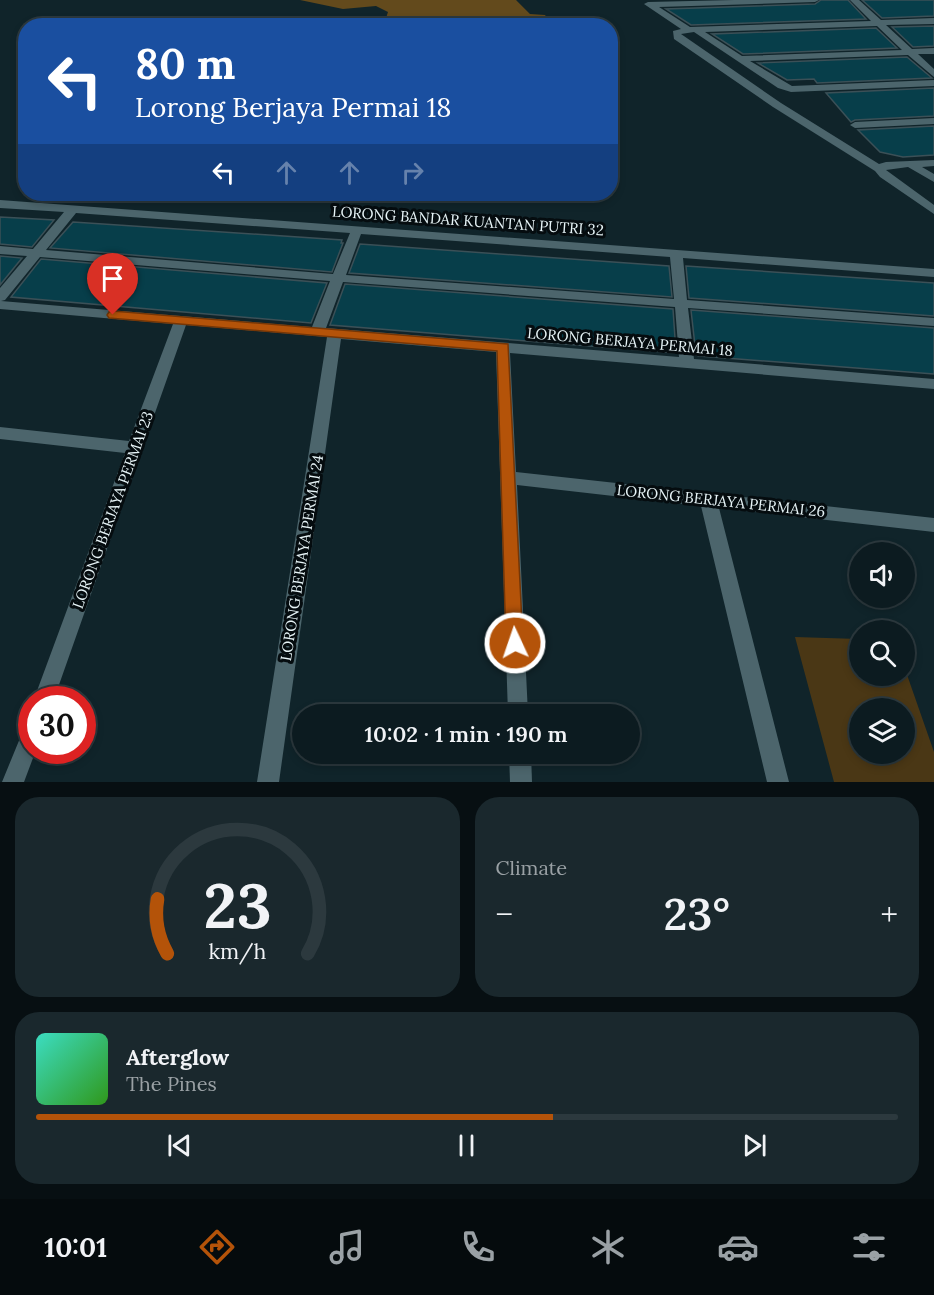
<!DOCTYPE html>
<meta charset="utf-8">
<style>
body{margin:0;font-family:Lora,serif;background:#1a282d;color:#f1f3f6;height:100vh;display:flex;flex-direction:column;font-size:22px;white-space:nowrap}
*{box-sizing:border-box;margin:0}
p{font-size:20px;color:#9aa1a5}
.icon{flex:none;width:33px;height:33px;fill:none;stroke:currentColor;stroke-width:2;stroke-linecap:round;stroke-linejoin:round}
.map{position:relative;height:782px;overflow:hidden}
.details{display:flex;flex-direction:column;gap:15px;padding:15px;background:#070f12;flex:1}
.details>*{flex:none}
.guide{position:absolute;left:18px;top:18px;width:600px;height:183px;border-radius:24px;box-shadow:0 3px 9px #0003,0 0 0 2px #2c393e;background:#1a4fa0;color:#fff;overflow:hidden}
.tools{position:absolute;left:849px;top:542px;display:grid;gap:12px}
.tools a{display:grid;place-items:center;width:66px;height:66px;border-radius:50%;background:#0c1b20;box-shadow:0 3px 9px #0003,0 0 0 2px #2c393e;font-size:30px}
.speed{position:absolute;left:18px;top:686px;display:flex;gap:12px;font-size:30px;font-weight:700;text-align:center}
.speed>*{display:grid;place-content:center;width:78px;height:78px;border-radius:50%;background:#0c1b20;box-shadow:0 3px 9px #0003,0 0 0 2px #2c393e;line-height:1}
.speed .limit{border:9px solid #d22;background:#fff;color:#111}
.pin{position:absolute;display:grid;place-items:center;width:51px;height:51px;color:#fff;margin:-62px -26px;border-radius:50% 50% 50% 0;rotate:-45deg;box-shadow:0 0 6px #0007}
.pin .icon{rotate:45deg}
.me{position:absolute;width:66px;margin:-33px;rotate:357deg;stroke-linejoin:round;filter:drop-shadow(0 0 4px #0008)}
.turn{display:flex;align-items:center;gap:21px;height:126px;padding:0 18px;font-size:27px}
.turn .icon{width:78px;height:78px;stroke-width:2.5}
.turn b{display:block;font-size:42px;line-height:51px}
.lanes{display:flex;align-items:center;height:57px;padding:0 18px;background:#0003;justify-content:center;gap:30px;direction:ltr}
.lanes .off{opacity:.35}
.big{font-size:45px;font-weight:600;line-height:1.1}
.details .widget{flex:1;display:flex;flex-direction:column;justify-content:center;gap:9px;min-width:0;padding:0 21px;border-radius:24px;background:#1a282d}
.details .dial{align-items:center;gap:0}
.dial svg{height:156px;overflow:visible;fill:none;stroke:#2c393e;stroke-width:7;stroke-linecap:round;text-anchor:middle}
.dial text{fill:#f1f3f6;stroke:none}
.song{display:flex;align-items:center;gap:18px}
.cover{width:72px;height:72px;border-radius:9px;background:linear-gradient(135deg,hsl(170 70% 55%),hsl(110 70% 35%))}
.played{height:6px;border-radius:3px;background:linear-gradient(90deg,#b45309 60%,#2c393e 60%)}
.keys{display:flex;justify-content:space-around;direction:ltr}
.heat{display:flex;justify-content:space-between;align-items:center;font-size:33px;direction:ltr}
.details .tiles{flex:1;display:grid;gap:15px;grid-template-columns:1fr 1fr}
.widget:last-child{grid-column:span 2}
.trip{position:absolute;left:292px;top:704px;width:348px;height:60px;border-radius:30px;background:#0c1b20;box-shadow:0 3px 9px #0003,0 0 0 2px #2c393e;font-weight:600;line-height:60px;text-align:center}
.tabs{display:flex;height:96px;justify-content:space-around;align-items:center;background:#050b0d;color:#9aa1a5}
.tabs .icon{width:42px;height:42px}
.tabs .current{color:#b45309}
.tabs b{font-size:27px;color:#f1f3f6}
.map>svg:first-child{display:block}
.green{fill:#4a3715;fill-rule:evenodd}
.water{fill:#634a1c}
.building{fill:#073e4a;stroke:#3b5057;stroke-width:1.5}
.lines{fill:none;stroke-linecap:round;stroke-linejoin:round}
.minor{fill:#4c656c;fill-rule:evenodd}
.route{fill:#b45309;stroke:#753606;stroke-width:1.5}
.labels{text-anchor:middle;stroke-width:6;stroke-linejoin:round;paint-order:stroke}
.street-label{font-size:15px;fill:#e7f4f7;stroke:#050c0f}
</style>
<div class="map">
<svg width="934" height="782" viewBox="0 0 934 782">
<rect width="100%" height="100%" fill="#10242a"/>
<path class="green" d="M795 637 859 639 860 675H904L905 669 934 752V782H834ZM860 708H904V753H860Z"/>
<polygon class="water" points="300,0 516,0 530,14 545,15 552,25 444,26 393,22 386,18 388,12 376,6 343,9"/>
<g class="building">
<polygon points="821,0 848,0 866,19 691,25 666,9 815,4"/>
<polygon points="862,0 934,0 934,16 882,18"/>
<polygon points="934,26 934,46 913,47 892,27"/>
<polygon points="876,28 897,48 743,54 712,34"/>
<polygon points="907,57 932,78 817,83 814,79 787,80 758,63"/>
<polygon points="934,88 934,116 855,120 851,122 826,93"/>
<polygon points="934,126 934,155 903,157 880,152 858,130"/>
<polygon points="0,217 54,220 32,247 0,244"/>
<polygon points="73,222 342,240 341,243 343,243 332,272 50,248"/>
<polygon points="360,244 669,266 672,297 349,273"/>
<polygon points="0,256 22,258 0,285"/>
<polygon points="41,259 327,283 311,323 11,297"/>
<polygon points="686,266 934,283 934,316 689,298"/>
<polygon points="345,284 673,309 676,353 330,325"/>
<polygon points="691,310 934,328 934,374 699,356 696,355"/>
</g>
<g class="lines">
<g class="minor">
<path d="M734 0H819L815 2 659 7 690 27 871 21 850 0H859L881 20 934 18V24L886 25 912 49 934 48V54H918L934 69V77L908 55 750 61 792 86 934 80V86L791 92 778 88 694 32 681 34 781 103 879 164 886 162 934 160V166L922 167 934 174V182L908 167 886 170 934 205V214L880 177 875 171 773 107 674 39 673 31 681 29 644 4 648 2ZM877 26 902 50 742 56 705 32Z"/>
<polygon points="934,118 934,124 855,128 850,125 855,122"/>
<path d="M0 200 934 269V277L683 258 687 300 934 318V326L688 308 694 359 934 379V389L510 353 516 472 934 518V532L719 508 789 782H767L701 506 517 485 528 714H508L496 352 341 339 279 782H257L327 337 186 325 54 699H34L125 453 0 439V427L129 441 173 324 0 309V288L27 256 0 254V246L33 249 64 212 0 208ZM76 213 350 233 333 274 46 250ZM361 234 670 257 674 299 346 275ZM40 257 330 281 312 327 1 301 5 300ZM343 282 675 307 679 357 326 328Z"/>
<polygon points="32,723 32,750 36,750 24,782 2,782 25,726"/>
<polygon points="509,753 531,753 532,782 510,782"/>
</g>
</g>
<polygon class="route" points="113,311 508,344 523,643 521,649 515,651 508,649 506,643 497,351 109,318 107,315 109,312"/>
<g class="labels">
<g class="street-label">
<text transform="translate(468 221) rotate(4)" y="5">LORONG BANDAR KUANTAN PUTRI 32</text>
<text transform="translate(630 342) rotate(5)" y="5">LORONG BERJAYA PERMAI 18</text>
<text transform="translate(721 501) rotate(6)" y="5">LORONG BERJAYA PERMAI 26</text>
<text transform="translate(113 510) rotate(-70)" y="5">LORONG BERJAYA PERMAI 23</text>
<text transform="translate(302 558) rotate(-81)" y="5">LORONG BERJAYA PERMAI 24</text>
</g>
</g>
</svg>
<div class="tools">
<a><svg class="icon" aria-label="sound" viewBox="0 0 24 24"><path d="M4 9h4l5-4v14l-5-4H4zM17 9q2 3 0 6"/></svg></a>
<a><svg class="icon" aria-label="search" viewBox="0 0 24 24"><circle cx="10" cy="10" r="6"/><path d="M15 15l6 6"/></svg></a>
<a><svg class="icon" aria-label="layers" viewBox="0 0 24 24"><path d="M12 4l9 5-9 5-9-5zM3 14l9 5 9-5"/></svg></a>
</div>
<div class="speed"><div class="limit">30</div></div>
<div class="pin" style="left:113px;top:315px;background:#d93025"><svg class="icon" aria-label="arrive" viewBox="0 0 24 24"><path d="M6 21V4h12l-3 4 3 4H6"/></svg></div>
<svg class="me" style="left:515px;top:643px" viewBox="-20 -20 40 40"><circle r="17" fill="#b45309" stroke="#fff" stroke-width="3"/><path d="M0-11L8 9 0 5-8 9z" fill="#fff"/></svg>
<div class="trip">10:02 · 1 min · 190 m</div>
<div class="guide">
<div class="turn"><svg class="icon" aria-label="left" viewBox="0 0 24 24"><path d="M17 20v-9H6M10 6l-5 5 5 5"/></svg><div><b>80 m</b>Lorong Berjaya Permai 18</div></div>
<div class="lanes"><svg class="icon" aria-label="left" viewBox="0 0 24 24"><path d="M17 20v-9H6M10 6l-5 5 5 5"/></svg><svg class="icon off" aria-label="ahead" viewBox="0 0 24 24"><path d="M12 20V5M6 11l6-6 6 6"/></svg><svg class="icon off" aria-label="ahead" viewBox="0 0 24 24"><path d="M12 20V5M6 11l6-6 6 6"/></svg><svg class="icon off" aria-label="right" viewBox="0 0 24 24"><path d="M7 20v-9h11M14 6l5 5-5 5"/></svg></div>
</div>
</div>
<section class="details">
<div class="tiles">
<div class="widget dial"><svg viewBox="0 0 100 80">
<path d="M14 69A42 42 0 1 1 86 69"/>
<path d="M14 69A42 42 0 0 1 9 41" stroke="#b45309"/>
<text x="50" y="56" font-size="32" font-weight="700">23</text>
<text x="50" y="72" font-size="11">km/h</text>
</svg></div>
<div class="widget"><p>Climate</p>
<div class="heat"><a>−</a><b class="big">23°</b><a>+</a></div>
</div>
<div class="widget">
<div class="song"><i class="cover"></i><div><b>Afterglow</b><p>The Pines</p></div></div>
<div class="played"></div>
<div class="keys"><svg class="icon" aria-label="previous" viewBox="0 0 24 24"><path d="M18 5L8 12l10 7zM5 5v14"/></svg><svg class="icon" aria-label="pause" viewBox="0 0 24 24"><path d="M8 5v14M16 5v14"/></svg><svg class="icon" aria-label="next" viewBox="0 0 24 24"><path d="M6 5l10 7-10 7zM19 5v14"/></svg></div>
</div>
</div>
</section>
<nav class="tabs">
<b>10:01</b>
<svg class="icon current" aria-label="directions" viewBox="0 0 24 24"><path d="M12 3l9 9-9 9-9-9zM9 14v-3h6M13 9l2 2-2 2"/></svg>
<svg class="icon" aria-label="music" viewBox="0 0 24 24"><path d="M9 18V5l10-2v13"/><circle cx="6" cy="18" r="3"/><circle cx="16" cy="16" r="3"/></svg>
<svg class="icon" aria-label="phone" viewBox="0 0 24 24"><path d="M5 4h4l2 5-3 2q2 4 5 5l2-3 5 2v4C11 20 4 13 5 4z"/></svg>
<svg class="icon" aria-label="climate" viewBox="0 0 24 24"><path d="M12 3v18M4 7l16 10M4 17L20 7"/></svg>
<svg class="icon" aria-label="car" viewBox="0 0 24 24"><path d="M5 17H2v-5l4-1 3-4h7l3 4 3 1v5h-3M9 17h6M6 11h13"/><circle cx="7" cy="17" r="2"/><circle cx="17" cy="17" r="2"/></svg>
<svg class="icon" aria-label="filters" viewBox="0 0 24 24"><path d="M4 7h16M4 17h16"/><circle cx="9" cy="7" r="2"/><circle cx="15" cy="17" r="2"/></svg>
</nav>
